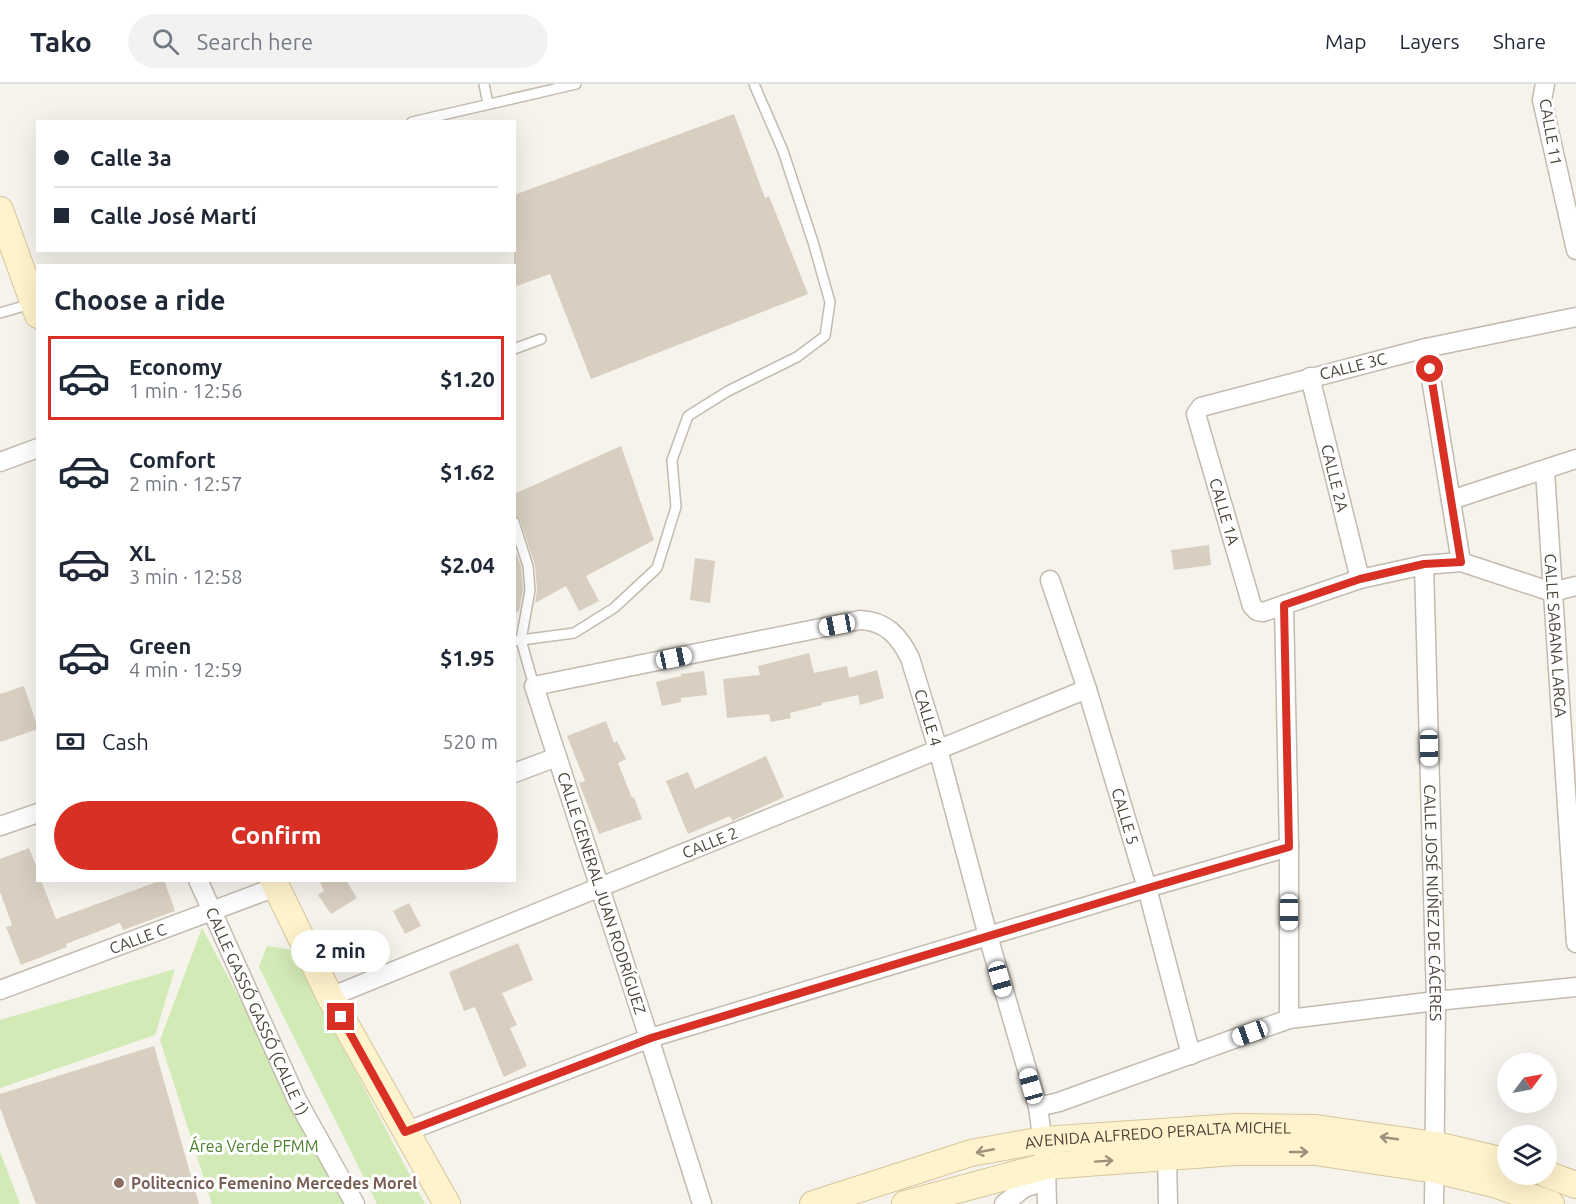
<!DOCTYPE html>
<meta charset="utf-8">
<style>
body{margin:0;font-family:Ubuntu,sans-serif;background:#f2f2f3;color:#1f2937;height:100vh;display:flex;flex-direction:column;font-size:22px;white-space:nowrap}
*{box-sizing:border-box;margin:0}
p{font-size:20px;color:#747a83}
.icon{flex:none;width:33px;height:33px;fill:none;stroke:currentColor;stroke-width:2;stroke-linecap:round;stroke-linejoin:round}
.map{position:relative;flex:1;overflow:hidden}
.drawer{position:absolute;left:36px;top:180px;width:480px;height:618px;display:flex;flex-direction:column;background:#fff;border-radius:0px;box-shadow:0 6px 24px #0002}
.drawer>*{flex:none}
.hud{position:absolute;left:36px;top:36px;width:480px;height:132px;border-radius:0px;box-shadow:0 6px 24px #0002;display:grid;align-content:center;height:132px;padding:0 18px;background:#fff}
.needle{width:39px;rotate:58deg}
.buttons{position:absolute;left:1497px;top:969px;display:grid;gap:12px}
.buttons a{display:grid;place-items:center;width:60px;height:60px;border-radius:50%;background:#fff;box-shadow:0 6px 24px #0002;font-size:30px}
.end{position:absolute;width:27px;height:27px;margin:-14px;border:8px solid #d93025;background:#fff;box-shadow:0 0 0 3px #fff}
.from{border-radius:50%}
.bubble{position:absolute;height:42px;border-radius:21px;background:#fff;box-shadow:0 6px 24px #0002;font-size:20px;font-weight:700;line-height:42px;text-align:center}
.car{position:absolute;width:18px;height:36px;margin:-18px -9px;border-radius:8px;box-shadow:0 0 4px 2px #0007;background:linear-gradient(#fff 24%,#345 0 40%,#fff 0 76%,#345 0 86%,#fff 0)}
.hud b{display:flex;align-items:center;gap:21px;height:57px;font-size:22px}
.hud b+b{border-top:2px solid #e0e1e3}
.hud i{width:15px;height:15px;background:#1f2937}
ul{padding:0;list-style:none}
li{display:flex;align-items:center;gap:18px;height:84px;margin:0 12px 9px;padding:0 6px;border:3px solid transparent;border-radius:0px}
li div{flex:1}
li b{display:block;font-size:22px}
li em{font-style:normal;font-weight:700}
li.current{border-color:#d93025}
li>.icon{width:54px;height:54px;stroke-width:1.5}
h2{padding:0 18px;font-size:27px;line-height:72px}
.pay{display:flex;align-items:center;gap:15px;height:66px;padding:0 18px;font-size:22px}
.pay p{margin-inline-start:auto}
.button{display:flex;gap:12px;margin-top:auto;padding:12px 18px}
.button a{flex:1;height:69px;border-radius:36px;background:#d93025;color:#fff;font-size:24px;font-weight:700;line-height:69px;text-align:center}
header{display:flex;align-items:center;gap:36px;box-sizing:border-box;height:84px;padding:0 30px;background:#fff;border-bottom:2px solid #e0e1e3}
header strong{font-size:28px}
nav{display:flex;gap:33px;margin-inline-start:auto;font-size:21px}
.search{width:420px;height:54px;background:#f2f2f3;display:flex;align-items:center;gap:15px;box-sizing:border-box;padding:0 21px;border-radius:33px;color:#747a83;font-size:22px}
.map>svg:first-child{display:block}
.green{fill:#d2eab5}
.building{fill:#d8cfc1}
.lines{fill:none;stroke-linecap:round;stroke-linejoin:round}
.lane-casing{stroke:#c2bbae;stroke-width:12}
.street-casing{stroke:#c2bbae;stroke-width:21}
.secondary-casing{stroke:#d6c79b;stroke-width:28}
.lane{stroke:#fff;stroke-width:9}
.street{stroke:#fff;stroke-width:18}
.secondary{stroke:#fff3cd;stroke-width:26}
.oneway{stroke:#9c937c}
.route{stroke:#d93025;stroke-width:8}
.education-dot{fill:#8d6e63;stroke:#fff;stroke-width:2}
.labels{text-anchor:middle;stroke-width:6;stroke-linejoin:round;paint-order:stroke}
.street-label{font-size:16px;fill:#4b4439;stroke:#fff}
.park-label{font-size:16px;fill:#4a7f2a;stroke:#fff}
.education-label{font-size:16px;font-weight:bold;fill:#785e54;stroke:#fff;text-anchor:start}
</style>
<header>
<strong>Tako</strong>
<div class="search"><svg class="icon" aria-label="search" viewBox="0 0 24 24"><circle cx="10" cy="10" r="6"/><path d="M15 15l6 6"/></svg>Search here</div>
<nav><a>Map</a><a>Layers</a><a>Share</a></nav>
</header>
<div class="map">
<svg width="1576" height="1120" viewBox="0 0 1576 1120">
<rect width="100%" height="100%" fill="#f6f3ec"/>
<g class="green">
<polygon points="202,844 349,1120 212,1120 160,956"/>
<polygon points="267,862 292,866 425,1120 377,1120 259,883"/>
<polygon points="175,885 155,951 0,1004 0,936"/>
<polygon points="0,1068 20,1120 0,1120"/>
</g>
<g class="building">
<polygon points="734,30 765,114 769,112 808,210 591,295 550,190 514,203 514,111"/>
<polygon points="621,362 654,456 586,492 599,517 579,527 566,502 535,519 537,506 535,481 520,436 514,431 514,410"/>
<polygon points="1209,461 1211,481 1174,486 1171,466"/>
<polygon points="514,462 521,483 523,506 519,527 514,529"/>
<polygon points="695,474 715,477 710,519 690,516"/>
<polygon points="809,569 814,589 847,582 849,594 877,586 884,614 860,621 858,611 822,619 822,621 790,629 791,634 771,638 769,630 727,634 723,595 760,591 758,582"/>
<polygon points="704,587 707,611 681,614 681,618 662,622 656,598 681,592 681,590"/>
<polygon points="24,602 38,645 0,658 0,610"/>
<polygon points="606,637 614,659 617,657 626,675 618,679 632,714 634,713 642,735 599,750 579,699 585,697 567,652"/>
<polygon points="766,672 784,713 732,737 730,732 688,750 666,697 688,688 695,705"/>
<polygon points="29,764 38,787 38,796 41,796 56,835 162,796 164,796 175,827 123,846 120,839 66,860 67,863 21,881 6,843 12,841 0,808 0,775"/>
<polygon points="319,796 346,796 357,814 331,830 318,811 324,807"/>
<polygon points="409,819 421,842 405,850 393,827"/>
<polygon points="358,848 369,869 346,882 334,862"/>
<polygon points="518,859 533,896 502,909 517,941 510,944 527,982 504,993 475,923 464,927 449,888"/>
<polygon points="154,962 199,1120 36,1120 0,1024 0,1010"/>
</g>
<g class="lines">
<defs>
<g id="lane">
<polyline points="484,0 488,20"/>
<polyline points="412,38 576,0"/>
<polyline points="0,229 31,220"/>
<polyline points="514,265 541,255"/>
<polyline points="514,438 528,482 530,506 521,556 534,602"/>
<polyline points="514,557 574,549 614,524 657,484 676,423 672,376 688,332 728,307 797,273 825,252 830,218 813,158 783,67 754,0"/>
</g>
<g id="street">
<polyline points="1545,0 1542,16 1576,166"/>
<path id="s1" d="M1576,233L1426,264L1201,323L1196,330L1252,522L1257,527L1263,528L1360,495L1424,481L1461,478L1552,508L1576,502"/>
<polyline points="1426,264 1461,478"/>
<path id="s2" d="M1310,293L1360,495"/>
<polyline points="0,378 38,364"/>
<path id="s3" d="M1545,387L1576,859"/>
<polyline points="1451,416 1576,375"/>
<path id="s4" d="M1424,481L1436,917L1434,1120"/>
<path id="s5" d="M1050,496L1087,605L1147,804L1191,971"/>
<polyline points="1284,521 1289,763 1289,935"/>
<polyline points="514,689 557,673"/>
<polyline points="0,742 38,729"/>
<path id="s6" d="M198,796L297,1016L355,1120"/>
<path id="s7" d="M0,906L276,803"/>
<path id="s8" d="M330,913L1087,605"/>
<polyline points="1038,1023 1059,1018 1289,935 1436,917 1576,903"/>
<polyline points="405,1048 650,954 1147,804 1289,763"/>
<polyline points="1167,1073 1168,1120"/>
<path id="s9" d="M702,1120C648,947 590,775 534,602L860,536C886,537 899,552 910,574L938,665L988,852L1038,1023L1046,1082L1047,1120"/>
<polyline points="1004,1120 1024,1104 1046,1097"/>
</g>
<g id="secondary">
<polyline points="0,126 38,231"/>
<polyline points="273,796 330,913 447,1120"/>
<polyline points="1546,1090 1576,1101"/>
<path id="s10" d="M813,1120L971,1069L1043,1056L1235,1043L1316,1044L1436,1061L1508,1078"/>
<polyline points="905,1120 1046,1082 1235,1068 1315,1068 1436,1086 1497,1101 1551,1120"/>
</g>
</defs>
<use href="#lane" class="lane-casing"/>
<use href="#street" class="street-casing"/>
<use href="#secondary" class="secondary-casing"/>
<use href="#lane" class="lane"/>
<use href="#street" class="street"/>
<use href="#secondary" class="secondary"/>
</g>
<defs><path id="oneway-shaft" d="M-6 0H5M1.5-3L5.5 0L1.5 3" fill="none" stroke-width="1.6" stroke-linecap="round" stroke-linejoin="round" transform="scale(1.5)"/></defs>
<g class="oneway">
<use href="#oneway-shaft" transform="translate(1389 1054) rotate(-172)"/>
<use href="#oneway-shaft" transform="translate(985 1067) rotate(169)"/>
<use href="#oneway-shaft" transform="translate(1299 1068)"/>
<use href="#oneway-shaft" transform="translate(1104 1077) rotate(-4)"/>
</g>
<g class="lines">
<polyline class="route" points="341,933 405,1048 651,954 1148,804 1289,763 1284,521 1360,495 1424,480 1461,478 1430,285"/>
</g>
<circle class="education-dot" cx="119" cy="1099" r="6"/>
<g class="labels">
<g class="street-label">
<text transform="translate(1551 48) rotate(80)" y="6">CALLE 11</text>
<text transform="translate(1353 282) rotate(-14)" y="6">CALLE 3C</text>
<text dy="6" stroke="none"><textPath href="#s2" startOffset="104">CALLE 2A</textPath></text>
<text dy="6" stroke="none"><textPath href="#s1" startOffset="496">CALLE 1A</textPath></text>
<text dy="6" stroke="none"><textPath href="#s3" startOffset="165">CALLE SABANA LARGA</textPath></text>
<text dy="6" stroke="none"><textPath href="#s9" startOffset="1006">CALLE 4</textPath></text>
<text dy="6" stroke="none"><textPath href="#s5" startOffset="248">CALLE 5</textPath></text>
<text dy="6" stroke="none"><textPath href="#s8" startOffset="410">CALLE 2</textPath></text>
<text transform="translate(602 809) rotate(72)" y="6">CALLE GENERAL JUAN RODRÍGUEZ</text>
<text dy="6" stroke="none"><textPath href="#s4" startOffset="338">CALLE JOSÉ NÚÑEZ DE CÁCERES</textPath></text>
<text dy="6" stroke="none"><textPath href="#s7" startOffset="147">CALLE C</textPath></text>
<text dy="6" stroke="none"><textPath href="#s6" startOffset="144">CALLE GASSÓ GASSÓ (CALLE 1)</textPath></text>
<text dy="6" stroke="none"><textPath href="#s10" startOffset="354">AVENIDA ALFREDO PERALTA MICHEL</textPath></text>
</g>
<g class="park-label">
<text x="254" y="1068">Área Verde PFMM</text>
</g>
<g class="education-label">
<text x="131" y="1105">Politecnico Femenino Mercedes Morel</text>
</g>
</g>
</svg>
<div class="buttons">
<a><svg class="needle" viewBox="-14 -14 28 28"><path d="M0-13l5 13h-10z" fill="#e53935"/><path d="M0 13l5-13h-10z" fill="#747a83"/></svg></a>
<a><svg class="icon" aria-label="layers" viewBox="0 0 24 24"><path d="M12 4l9 5-9 5-9-5zM3 14l9 5 9-5"/></svg></a>
</div>
<i class="end from" style="left:1430px;top:285px"></i>
<i class="end" style="left:341px;top:933px"></i>
<div class="bubble" style="left:291px;top:846px;width:99px">2 min</div>
<i class="car" style="left:837px;top:541px;rotate:259deg"></i>
<i class="car" style="left:674px;top:574px;rotate:78deg"></i>
<i class="car" style="left:1429px;top:664px;rotate:179deg"></i>
<i class="car" style="left:1289px;top:828px;rotate:180deg"></i>
<i class="car" style="left:1000px;top:895px;rotate:164deg"></i>
<i class="car" style="left:1250px;top:949px;rotate:250deg"></i>
<i class="car" style="left:1031px;top:1002px;rotate:344deg"></i>
<div class="hud">
<b><i class="from"></i>Calle 3a</b>
<b><i></i>Calle José Martí</b>
</div>
<section class="drawer">
<h2>Choose a ride</h2>
<ul>
<li class="current"><svg class="icon" aria-label="car" viewBox="0 0 24 24"><path d="M5 17H2v-5l4-1 3-4h7l3 4 3 1v5h-3M9 17h6M6 11h13"/><circle cx="7" cy="17" r="2"/><circle cx="17" cy="17" r="2"/></svg><div><b>Economy</b><p>1 min · 12:56</p></div><em>$1.20</em></li>
<li><svg class="icon" aria-label="car" viewBox="0 0 24 24"><path d="M5 17H2v-5l4-1 3-4h7l3 4 3 1v5h-3M9 17h6M6 11h13"/><circle cx="7" cy="17" r="2"/><circle cx="17" cy="17" r="2"/></svg><div><b>Comfort</b><p>2 min · 12:57</p></div><em>$1.62</em></li>
<li><svg class="icon" aria-label="car" viewBox="0 0 24 24"><path d="M5 17H2v-5l4-1 3-4h7l3 4 3 1v5h-3M9 17h6M6 11h13"/><circle cx="7" cy="17" r="2"/><circle cx="17" cy="17" r="2"/></svg><div><b>XL</b><p>3 min · 12:58</p></div><em>$2.04</em></li>
<li><svg class="icon" aria-label="car" viewBox="0 0 24 24"><path d="M5 17H2v-5l4-1 3-4h7l3 4 3 1v5h-3M9 17h6M6 11h13"/><circle cx="7" cy="17" r="2"/><circle cx="17" cy="17" r="2"/></svg><div><b>Green</b><p>4 min · 12:59</p></div><em>$1.95</em></li>
</ul>
<div class="pay"><svg class="icon" aria-label="cash" viewBox="0 0 24 24"><path d="M3 7h18v10H3z"/><circle cx="12" cy="12" r="2"/></svg>Cash<p>520 m</p></div>
<div class="button"><a>Confirm</a></div>
</section>
</div>
